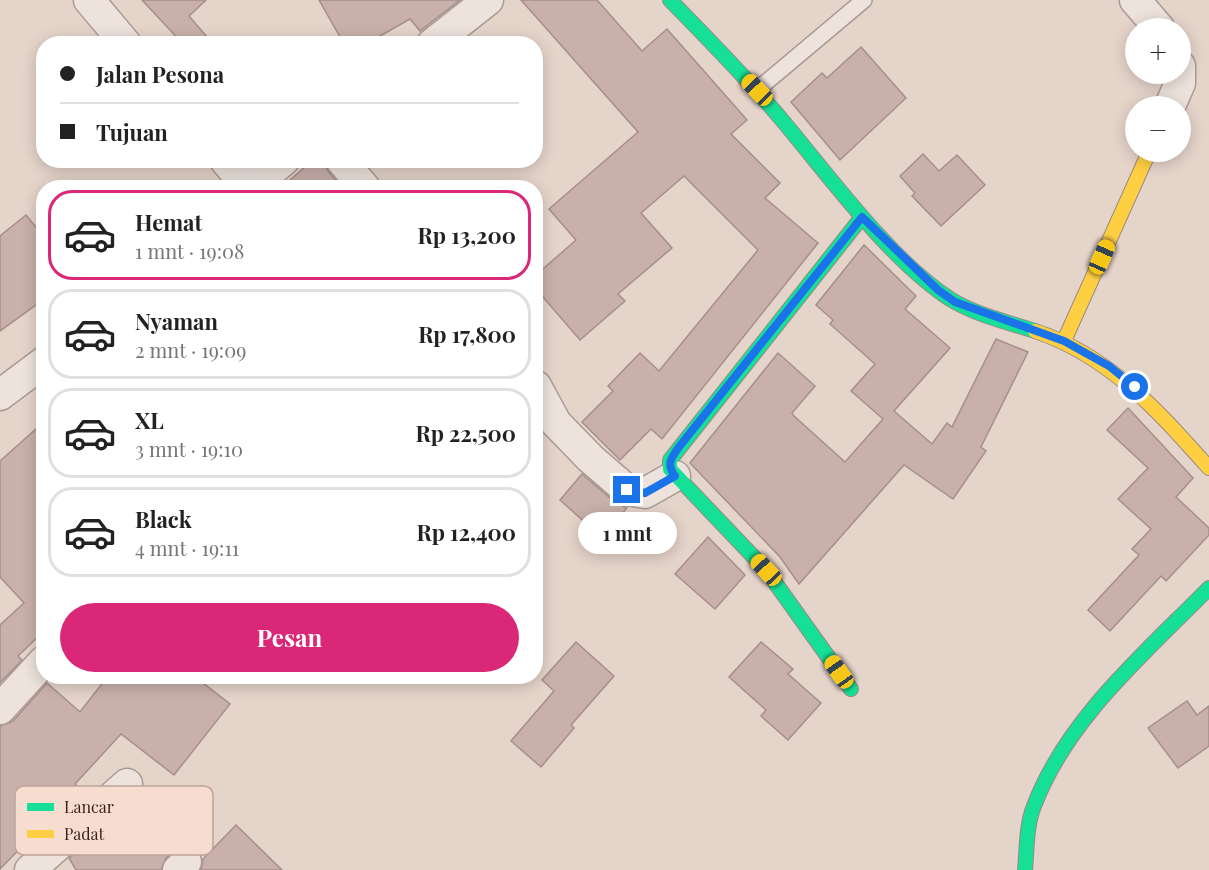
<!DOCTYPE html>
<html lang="id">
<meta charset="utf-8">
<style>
body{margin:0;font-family:"Playfair Display",serif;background:#f6f6f6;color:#222;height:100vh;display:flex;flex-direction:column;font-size:22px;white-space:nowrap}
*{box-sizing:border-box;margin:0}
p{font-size:20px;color:#767676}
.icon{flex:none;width:33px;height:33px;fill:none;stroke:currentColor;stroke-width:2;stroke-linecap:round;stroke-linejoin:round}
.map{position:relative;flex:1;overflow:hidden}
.side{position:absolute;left:36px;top:180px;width:507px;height:504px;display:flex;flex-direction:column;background:#fff;border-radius:24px;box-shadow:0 3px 15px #0003}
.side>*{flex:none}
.top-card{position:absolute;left:36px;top:36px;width:507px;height:132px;border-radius:24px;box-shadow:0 3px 15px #0003;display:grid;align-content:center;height:132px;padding:0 24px;background:#fff}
.buttons{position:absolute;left:1125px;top:18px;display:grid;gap:12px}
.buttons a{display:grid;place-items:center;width:66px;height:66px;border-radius:50%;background:#fff;box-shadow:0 3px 15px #0003;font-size:30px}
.end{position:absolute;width:27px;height:27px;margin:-14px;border:8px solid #1a73e8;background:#fff;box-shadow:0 0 0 3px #fff}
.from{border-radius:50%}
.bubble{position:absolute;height:42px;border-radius:21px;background:#fff;box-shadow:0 3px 15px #0003;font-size:20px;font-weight:700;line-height:42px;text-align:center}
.car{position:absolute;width:18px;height:36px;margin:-18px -9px;border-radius:8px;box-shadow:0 0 4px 2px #0007;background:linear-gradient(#f5c518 24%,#345 0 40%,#f5c518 0 76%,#345 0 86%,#f5c518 0)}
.top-card b{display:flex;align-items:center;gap:21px;height:57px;font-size:22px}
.top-card b+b{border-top:2px solid #e0e0e0}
.top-card i{width:15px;height:15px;background:#222}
ul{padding:10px 0 0;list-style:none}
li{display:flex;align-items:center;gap:18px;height:90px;margin:0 12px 9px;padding:0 12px;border:3px solid #e0e0e0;border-radius:24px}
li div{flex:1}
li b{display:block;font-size:22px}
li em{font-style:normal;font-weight:700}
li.on{border-color:#db2777}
li>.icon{width:54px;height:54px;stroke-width:1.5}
.action{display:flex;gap:12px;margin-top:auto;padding:12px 24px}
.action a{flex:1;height:69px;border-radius:36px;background:#db2777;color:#fff;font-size:24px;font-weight:700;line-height:69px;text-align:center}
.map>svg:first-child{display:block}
.building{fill:#c9b0ab;stroke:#a58f8a;stroke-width:1.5}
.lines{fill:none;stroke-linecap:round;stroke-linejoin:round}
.lane-casing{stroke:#aa9a94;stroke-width:18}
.street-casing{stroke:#aa9a94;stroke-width:33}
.fast-casing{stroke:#998984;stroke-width:16}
.slow-casing{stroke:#998984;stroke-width:16}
.lane{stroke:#ede2dc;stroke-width:15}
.street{stroke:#ede2dc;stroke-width:30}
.fast{stroke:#16e098;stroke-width:14}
.slow{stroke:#ffcf43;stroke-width:14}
.route{stroke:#1a73e8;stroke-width:8}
.key{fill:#f7ddcf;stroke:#bea499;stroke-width:1.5}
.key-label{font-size:16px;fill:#381f1c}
</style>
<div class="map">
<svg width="1209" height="870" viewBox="0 0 1209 870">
<rect width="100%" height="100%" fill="#e5d4ca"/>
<g class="building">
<polygon points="142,0 206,0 189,16 213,44 183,44"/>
<polygon points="319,0 460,0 420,31 410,19 366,44 344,44"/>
<polygon points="521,0 597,0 642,51 667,29 747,120 731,134 780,183 765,198 818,243 662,439 651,429 620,460 582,422 613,391 608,386 640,353 659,371 758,250 684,176 641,213 672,248 618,294 625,301 580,340 536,289 536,275 576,240 549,209 638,132"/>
<polygon points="861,47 906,98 840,160 791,102 822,73 827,78"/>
<polygon points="923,154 939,171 957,155 985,185 941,226 912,196 915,193 900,176"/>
<polygon points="313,160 323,160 328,171 342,188 281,188"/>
<polygon points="26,215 44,237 44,299 0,331 0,236"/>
<polygon points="864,245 916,296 905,309 950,348 894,411 932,444 947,423 952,427 996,339 1028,352 981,447 986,451 953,499 904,465 799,584 780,557 690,463 778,353 815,386 792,413 794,416 845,462 883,419 851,391 875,364 830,324 833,320 816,305"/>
<polygon points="1128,408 1193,478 1176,497 1209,528 1209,535 1166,581 1161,576 1110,631 1088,610 1139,555 1132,549 1151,529 1118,499 1148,468 1107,430"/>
<polygon points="44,422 44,631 18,656 22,660 0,683 0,625 24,603 0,577 0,461"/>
<polygon points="582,474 616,503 627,508 601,537 560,500"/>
<polygon points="708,537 745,575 715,609 675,574"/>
<polygon points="576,642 614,676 571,725 574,728 541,767 511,741 554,691 542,680"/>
<polygon points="761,642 793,669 788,674 821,703 788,740 761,716 766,710 729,677"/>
<polygon points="108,676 194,676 230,704 174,775 121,734 75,784 88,796 47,832 42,826 0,869 0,726 13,721 47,683 80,712"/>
<polygon points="1187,701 1197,715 1209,706 1209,746 1178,768 1148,728"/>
<polygon points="176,805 197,849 190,845 181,846 166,858 161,870 76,870 69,858 112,820 118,832"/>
<polygon points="236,825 282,870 201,870 203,859"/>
</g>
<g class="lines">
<defs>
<polyline id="lane" points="757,90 864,0"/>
<g id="street">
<polyline points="89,0 126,44"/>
<polyline points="1135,0 1159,28"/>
<polyline points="432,44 488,0"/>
<polyline points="1170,106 1180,83 1180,66"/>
<polyline points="225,160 248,188"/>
<polyline points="341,160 365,188"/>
<polyline points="251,188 284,160"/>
<polyline points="536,386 556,423 591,459 627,490 645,493 675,476"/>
<polyline points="0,395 44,362"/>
<polyline points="0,709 44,661"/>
<polyline points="30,870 127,784"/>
<polyline points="178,870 186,862"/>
</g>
<g id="fast">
<path d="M670,0C708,39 747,78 782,120C830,177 889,259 950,299C976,315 1007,322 1035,331"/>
<polyline points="851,689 766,570 670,469 670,460 862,217"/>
<path d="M1025,870C1027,849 1026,826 1034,806C1067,719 1145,653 1209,588"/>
</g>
<g id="slow">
<path d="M1035,331C1110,356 1158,411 1209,468"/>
<polyline points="1064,341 1149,152"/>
</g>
</defs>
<use href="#lane" class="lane-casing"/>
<use href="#street" class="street-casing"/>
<use href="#fast" class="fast-casing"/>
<use href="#slow" class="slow-casing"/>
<use href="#lane" class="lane"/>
<use href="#street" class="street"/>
<use href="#fast" class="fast"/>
<use href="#slow" class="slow"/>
</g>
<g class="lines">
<path class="route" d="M627,490L645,493L675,476C666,464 671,458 679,447L862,217L938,290L955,302L1064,341L1109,366L1135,387"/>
</g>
<rect x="15" y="786" width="198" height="69" rx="9" class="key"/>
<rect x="27" y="803" width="27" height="8" fill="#16e098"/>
<rect x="27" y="830" width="27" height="8" fill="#ffcf43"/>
<g class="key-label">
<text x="64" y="813">Lancar</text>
<text x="64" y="840">Padat</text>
</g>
</svg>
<div class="buttons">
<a>+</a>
<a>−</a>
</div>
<i class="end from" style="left:1135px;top:387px"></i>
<i class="end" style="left:627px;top:490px"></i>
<div class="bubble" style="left:578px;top:512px;width:99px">1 mnt</div>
<i class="car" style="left:757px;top:90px;rotate:316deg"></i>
<i class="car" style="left:1102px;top:257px;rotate:24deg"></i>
<i class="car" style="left:766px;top:570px;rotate:317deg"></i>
<i class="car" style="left:839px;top:672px;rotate:325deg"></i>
<div class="top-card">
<b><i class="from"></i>Jalan Pesona</b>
<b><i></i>Tujuan</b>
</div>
<section class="side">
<ul>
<li class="on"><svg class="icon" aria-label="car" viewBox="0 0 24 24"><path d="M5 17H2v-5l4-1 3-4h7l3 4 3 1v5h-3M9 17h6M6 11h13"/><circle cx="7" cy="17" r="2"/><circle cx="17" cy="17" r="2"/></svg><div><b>Hemat</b><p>1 mnt · 19:08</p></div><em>Rp 13,200</em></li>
<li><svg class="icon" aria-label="car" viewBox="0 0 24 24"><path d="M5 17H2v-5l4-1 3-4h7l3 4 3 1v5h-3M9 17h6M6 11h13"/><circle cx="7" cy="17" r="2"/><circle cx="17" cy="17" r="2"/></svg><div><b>Nyaman</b><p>2 mnt · 19:09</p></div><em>Rp 17,800</em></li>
<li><svg class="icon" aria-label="car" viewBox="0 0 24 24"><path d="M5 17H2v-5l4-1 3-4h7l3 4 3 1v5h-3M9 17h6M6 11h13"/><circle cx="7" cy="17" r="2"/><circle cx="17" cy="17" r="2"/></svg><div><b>XL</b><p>3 mnt · 19:10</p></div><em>Rp 22,500</em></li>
<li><svg class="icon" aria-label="car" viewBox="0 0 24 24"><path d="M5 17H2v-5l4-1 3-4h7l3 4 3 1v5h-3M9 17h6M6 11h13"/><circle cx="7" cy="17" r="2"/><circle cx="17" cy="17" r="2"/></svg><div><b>Black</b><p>4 mnt · 19:11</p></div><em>Rp 12,400</em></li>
</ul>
<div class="action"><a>Pesan</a></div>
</section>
</div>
